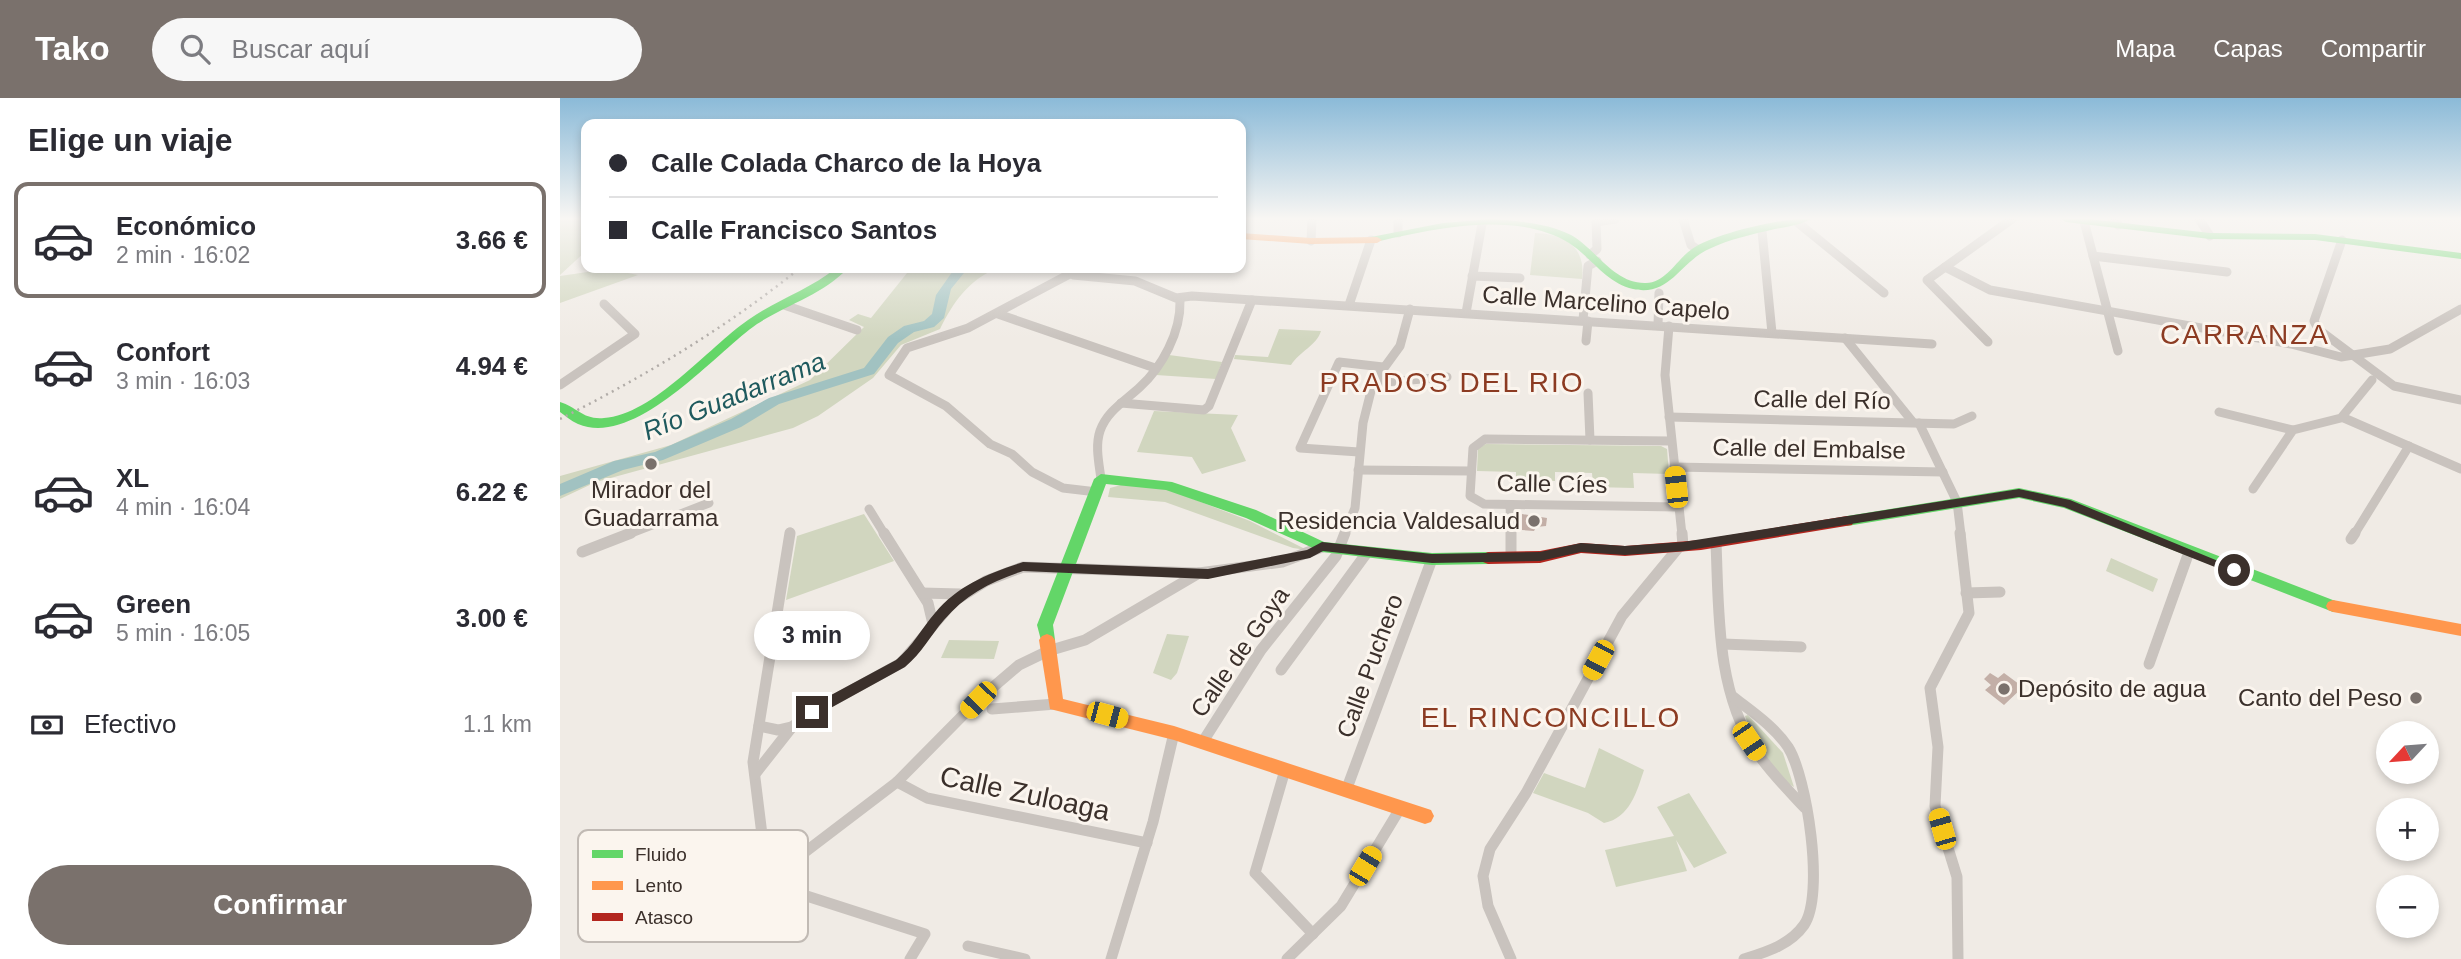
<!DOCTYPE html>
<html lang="es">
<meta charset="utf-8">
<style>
body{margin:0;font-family:Helvetica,sans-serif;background:#f7f7f7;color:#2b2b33;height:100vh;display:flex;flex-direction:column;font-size:26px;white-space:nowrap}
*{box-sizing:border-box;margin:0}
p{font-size:23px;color:#7c7c81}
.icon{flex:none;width:38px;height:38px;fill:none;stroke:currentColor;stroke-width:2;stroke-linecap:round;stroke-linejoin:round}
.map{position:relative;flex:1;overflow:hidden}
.drawer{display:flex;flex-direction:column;background:#fff;width:560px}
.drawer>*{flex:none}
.hud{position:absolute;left:21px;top:21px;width:665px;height:154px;border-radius:14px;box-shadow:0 4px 10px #0003;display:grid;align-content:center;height:154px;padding:0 28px;background:#fff}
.needle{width:46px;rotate:244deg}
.tools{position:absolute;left:1816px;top:623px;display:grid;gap:14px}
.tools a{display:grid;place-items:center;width:63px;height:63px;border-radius:50%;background:#fff;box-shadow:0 4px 10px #0003;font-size:35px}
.end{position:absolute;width:32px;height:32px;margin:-16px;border:9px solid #3b302b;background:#fff;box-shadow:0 0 0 4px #fff}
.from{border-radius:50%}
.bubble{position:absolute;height:49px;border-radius:24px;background:#fff;box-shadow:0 4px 10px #0003;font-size:23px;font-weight:700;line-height:49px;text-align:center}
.car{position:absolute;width:21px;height:42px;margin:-21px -10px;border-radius:9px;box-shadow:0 0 5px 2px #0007;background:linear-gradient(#f5c518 24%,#345 0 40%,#f5c518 0 76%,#345 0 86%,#f5c518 0)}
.hud b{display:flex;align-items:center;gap:24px;height:66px;font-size:26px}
.hud b+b{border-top:2px solid #e1e1e2}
.hud i{width:18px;height:18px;background:#2b2b33}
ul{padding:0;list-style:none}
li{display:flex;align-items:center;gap:21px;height:116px;margin:0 14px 10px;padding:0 14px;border:4px solid transparent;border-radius:14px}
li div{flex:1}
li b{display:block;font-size:26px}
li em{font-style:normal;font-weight:700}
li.selected{border-color:#7a716c}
li>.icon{width:63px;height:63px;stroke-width:1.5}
h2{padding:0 28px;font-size:32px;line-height:84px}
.pay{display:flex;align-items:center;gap:18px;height:77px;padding:0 28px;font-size:26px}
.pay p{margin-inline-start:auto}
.button{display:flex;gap:14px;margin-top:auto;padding:14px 28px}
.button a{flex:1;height:80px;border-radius:42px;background:#7a716c;color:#fff;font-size:28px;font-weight:700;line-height:80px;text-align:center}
header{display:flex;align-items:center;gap:42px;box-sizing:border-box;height:98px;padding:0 35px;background:#7a716c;color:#fff}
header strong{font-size:33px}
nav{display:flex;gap:38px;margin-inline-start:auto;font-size:24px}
.search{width:490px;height:63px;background:#f7f7f7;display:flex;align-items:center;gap:18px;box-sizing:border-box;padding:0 24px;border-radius:38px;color:#7c7c81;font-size:26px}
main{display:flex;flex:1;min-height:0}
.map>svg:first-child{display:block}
.green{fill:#d1d6bf}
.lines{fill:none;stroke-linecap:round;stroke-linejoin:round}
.river{fill:#a1c2c1;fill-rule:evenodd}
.building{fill:#c3afa7}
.street-far1{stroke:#c9c3be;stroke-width:9}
.street{stroke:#c9c3be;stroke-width:11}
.fast{fill:#63d668;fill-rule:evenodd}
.slow{fill:#ff974d;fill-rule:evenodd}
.jam{fill:#b3261e;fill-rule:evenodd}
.rail{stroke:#b1aca8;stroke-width:2.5;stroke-dasharray:2 4.5;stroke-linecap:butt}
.route{fill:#3b302b}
.poi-dot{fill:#7a716c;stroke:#fbf5ee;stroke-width:2.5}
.labels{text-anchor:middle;stroke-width:6;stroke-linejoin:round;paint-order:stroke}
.street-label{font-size:24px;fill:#3b302b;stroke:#fbf5ee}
.poi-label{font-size:24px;fill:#3b302b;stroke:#fbf5ee;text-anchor:end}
.water-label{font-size:26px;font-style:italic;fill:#1f5a5e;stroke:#fbf5ee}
.quarter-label{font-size:28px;letter-spacing:2px;fill:#8c3b22;stroke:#fbf5ee}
.near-street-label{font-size:28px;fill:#3b302b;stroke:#fbf5ee}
.key{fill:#fbf5ee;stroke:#c1bab4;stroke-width:2}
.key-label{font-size:19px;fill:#3b302b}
</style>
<header>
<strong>Tako</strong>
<div class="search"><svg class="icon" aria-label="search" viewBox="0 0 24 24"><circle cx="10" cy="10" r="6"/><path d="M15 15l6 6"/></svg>Buscar aquí</div>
<nav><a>Mapa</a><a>Capas</a><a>Compartir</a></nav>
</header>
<main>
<section class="drawer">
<h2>Elige un viaje</h2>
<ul>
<li class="selected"><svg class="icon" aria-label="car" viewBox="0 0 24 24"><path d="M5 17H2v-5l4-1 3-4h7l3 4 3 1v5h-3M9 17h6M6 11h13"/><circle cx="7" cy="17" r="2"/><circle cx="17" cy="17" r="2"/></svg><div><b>Económico</b><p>2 min · 16:02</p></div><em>3.66 €</em></li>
<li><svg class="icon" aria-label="car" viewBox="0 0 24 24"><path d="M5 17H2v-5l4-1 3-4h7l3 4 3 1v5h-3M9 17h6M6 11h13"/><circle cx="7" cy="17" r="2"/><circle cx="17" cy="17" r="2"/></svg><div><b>Confort</b><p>3 min · 16:03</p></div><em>4.94 €</em></li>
<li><svg class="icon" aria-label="car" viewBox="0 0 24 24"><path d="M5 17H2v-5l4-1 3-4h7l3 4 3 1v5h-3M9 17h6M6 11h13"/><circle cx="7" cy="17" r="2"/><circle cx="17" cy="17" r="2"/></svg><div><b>XL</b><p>4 min · 16:04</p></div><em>6.22 €</em></li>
<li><svg class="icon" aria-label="car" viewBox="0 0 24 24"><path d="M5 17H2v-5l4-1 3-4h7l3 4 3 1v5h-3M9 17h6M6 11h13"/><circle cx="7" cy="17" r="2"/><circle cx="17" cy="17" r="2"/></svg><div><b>Green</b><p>5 min · 16:05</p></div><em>3.00 €</em></li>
</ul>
<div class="pay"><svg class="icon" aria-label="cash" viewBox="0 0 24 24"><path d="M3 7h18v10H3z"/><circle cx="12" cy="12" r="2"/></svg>Efectivo<p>1.1 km</p></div>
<div class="button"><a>Confirmar</a></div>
</section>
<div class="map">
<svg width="1901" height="861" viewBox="0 0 1901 861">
<rect width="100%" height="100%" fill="#f0ebe5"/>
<g class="green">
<polygon points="0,121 26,121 26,153 0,177"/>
<path d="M975,135C1005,136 1026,149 1022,181L970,177Z"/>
<path d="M351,170H437C408,183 394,203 380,231L341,247L313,280L258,318L233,330L36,384L0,401V378L111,347L250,282L304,229L289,222L298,216L311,220Z"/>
<polygon points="48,171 78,177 0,205 0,178"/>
<path d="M719,231L761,233C757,247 739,254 731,267L674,261L675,257L708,259Z"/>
<polygon points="609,257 662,264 656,281 596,277"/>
<polygon points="594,313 678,317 671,330 686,363 642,376 632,359 577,354"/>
<polygon points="926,346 1101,348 1107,351 1109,376 1073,375 1074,390 1033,389 1032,375 995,374 995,383 956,382 956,374 917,373 918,350"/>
<polygon points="561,387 602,389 690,423 747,452 733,450 605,404 548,399 550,390"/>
<polygon points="304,416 334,463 226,502 237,438"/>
<polygon points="1551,460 1598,481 1593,494 1546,473"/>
<polygon points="607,536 629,538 617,575 611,582 593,575"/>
<polygon points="389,542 439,543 434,561 381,560"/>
<path d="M1188,617L1223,655L1234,689C1211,676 1193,643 1185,618Z"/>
<path d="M1039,650L1084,672C1077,693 1070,720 1044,725L1028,715L973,695L984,675L1025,690Z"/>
<polygon points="1129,695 1167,755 1134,770 1116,742 1127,773 1056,789 1045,752 1114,738 1097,709"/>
</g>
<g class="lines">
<polygon class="river" points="395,170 408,170 391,191 384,220 374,229 354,234 338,245 314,276 219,306 181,329 103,362 63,372 0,398 0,386 54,363 95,354 171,321 209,300 304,270 328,239 344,228 364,223 372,216 376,197"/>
</g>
<g class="building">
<polygon points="962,416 987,420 986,428 976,429 974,433 962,432"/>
<polygon points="1430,575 1438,580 1444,575 1463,589 1444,607 1425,592 1431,587 1424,581"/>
</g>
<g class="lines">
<g class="street-far1">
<polyline points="838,121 838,135"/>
<polyline points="1123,121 1131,147 1137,151"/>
<polyline points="1554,121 1558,127"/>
<polyline points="1639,121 1650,138"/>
<polyline points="1524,123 1558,253"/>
<polyline points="1036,124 1055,121"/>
<polyline points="1237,124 1324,195"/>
<polyline points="1202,133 1212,235"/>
<polyline points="682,138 683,121"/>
<polyline points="1782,142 1754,223 1758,231 1834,288 1901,302"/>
<polyline points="751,143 752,121"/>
<polyline points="1030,157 1037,151 1036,121"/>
<polyline points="1533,158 1667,174"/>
<polyline points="1385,169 1430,192 1731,246 1781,259 1830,251 1901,211"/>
<polyline points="521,170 408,230 347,250 329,277 386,308 430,346 452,356 472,374 503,390 537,394"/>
<polyline points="513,177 575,183 616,200 632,198 1372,246"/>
<polyline points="912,178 960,180"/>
<polyline points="224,207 297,232"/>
<polyline points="789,207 811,142"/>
<polyline points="906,215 922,126"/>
<polyline points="438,216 595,270"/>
<polyline points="1023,222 1028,168 1037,163"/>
<polyline points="1098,227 1099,195"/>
<polyline points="1109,228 1105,277 1122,437"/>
<polyline points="1285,240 1352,323"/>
<polyline points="1026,243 1028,223"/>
<polyline points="1428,244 1367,182 1452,121"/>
<polyline points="813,285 887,279"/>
<polyline points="0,287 75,236 44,206"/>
<polyline points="1028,295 1030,342"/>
<polyline points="561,305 644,312 649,308 692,202"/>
<polyline points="1659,314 1733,332"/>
<polyline points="1109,319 1394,326 1412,318"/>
<polyline points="1784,320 1901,371"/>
<polyline points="1359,325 1397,404 1401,437"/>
<polyline points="1111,343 925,341 913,350 910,398 924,406 1117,409"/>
<polyline points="799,354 740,350 779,264 823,269"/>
<polyline points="1114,369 1383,374"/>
<polyline points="798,372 910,373"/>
<path d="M541,381C539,365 535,348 540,333C547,313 565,303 580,289C602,269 621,234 620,203"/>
<polyline points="1693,391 1733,332 1781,320 1812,282"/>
<polyline points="950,407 951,437"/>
<polyline points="309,411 325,437"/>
<polyline points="66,437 149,405"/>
<polyline points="230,437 230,434"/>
<polyline points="784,437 795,410 803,325 813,285 840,248 850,211"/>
<polyline points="1794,437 1849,348"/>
</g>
<g class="street">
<polyline points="230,435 193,664 205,761 211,780 228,792 365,836 350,861"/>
<polyline points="324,435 368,505 373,526"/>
<polyline points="951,435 951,459"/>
<polyline points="1122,435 1123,448"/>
<polyline points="1791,441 1795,435"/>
<path d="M1156,445C1159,514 1156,593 1196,653C1210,674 1228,692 1245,710"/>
<polyline points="22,454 71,435"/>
<polyline points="362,495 400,496"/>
<polyline points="1406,495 1440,494"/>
<polyline points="1163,546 1241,549"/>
<polyline points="1589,566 1629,454"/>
<polyline points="721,572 806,456"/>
<path d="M1172,598C1191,613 1214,628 1228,649C1247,679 1265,797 1244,827C1230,847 1206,854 1184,861"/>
<polyline points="432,611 496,606"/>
<polyline points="199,628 218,632 231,629"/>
<polyline points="642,645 701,552 776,458 785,435"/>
<polyline points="725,672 695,775 753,836"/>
<polyline points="195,676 232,629 252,614 341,565 394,503 426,483 463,469 639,475"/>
<polyline points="337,684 367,700 587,745"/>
<polyline points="787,690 872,461"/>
<polyline points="211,780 337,684 418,602 459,567 488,553 525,542 639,475 722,464 762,449"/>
<polyline points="408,848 465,861"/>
<polyline points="551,861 593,724 614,635"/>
<polyline points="727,861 781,808 841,709"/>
<polyline points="951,861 928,808 923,778 930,751 966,695 1062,518 1119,449"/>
<polyline points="1398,861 1397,779 1375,708 1378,649 1370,590 1409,515 1400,435"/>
</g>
<g class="fast">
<path d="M932,121C959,123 987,125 1011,137C1036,151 1054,186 1086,185C1106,185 1117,161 1132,151C1153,136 1225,119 1250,121C1241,127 1226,129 1215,131C1193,136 1170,141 1149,151C1120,164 1110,199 1073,191C1046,185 1031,159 1009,145C954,111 869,132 811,145L806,142L811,139L883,125Z"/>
<polygon points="1501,121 1529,121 1650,135 1755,136 1901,155 1901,161 1755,142 1650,141 1506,124"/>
<path d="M276,170H288C264,196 226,207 197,226C154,256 76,350 18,326C11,323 6,318 0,314V304C17,309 23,322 44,320C93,317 149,249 188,222C216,202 249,192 276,170Z"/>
<polygon points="541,376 612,384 696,412 764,444 872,455 928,454 933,456 935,460 933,464 928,466 872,467 762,454 686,420 606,392 546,386 493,527 495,542 492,546 487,548 482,546 477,527 534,381"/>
<polygon points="1459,390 1511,401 1778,504 1780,508 1778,512 1773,514 1768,512 1504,410 1459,400 1287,428 1280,423 1287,418"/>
</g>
<g class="slow">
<polygon points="681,135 751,140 817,139 822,142 817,145 751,146 681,141"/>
<polygon points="1773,502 1901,526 1901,538 1773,514 1768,512 1766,508 1768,504"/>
<polygon points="487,536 492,538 495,542 503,601 614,628 865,710 871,712 874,718 871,724 865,726 614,642 490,611 479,542 482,538"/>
</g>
<polygon class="jam" points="1287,418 1292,419 1294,423 1292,427 1141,452 1065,458 1021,455 980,465 928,466 923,464 921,460 923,456 928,454 980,453 1021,445 1065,448 1141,442"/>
<path class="rail" d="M0,321C85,278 166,230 240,170"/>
</g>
<linearGradient id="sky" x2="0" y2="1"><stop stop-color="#8bbad8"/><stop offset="0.5" stop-color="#f8f6f3"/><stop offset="1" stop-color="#f8f6f3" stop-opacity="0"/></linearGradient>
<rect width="1901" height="241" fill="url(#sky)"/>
<path class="route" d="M1459,391L1510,402L1680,472L1679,475H1670L1504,409L1459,399L1123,453L1065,457L1021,454L980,463L872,465L763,453L750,460L648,481L463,473C432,483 405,497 384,522C370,538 362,555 345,569L256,618L252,620L245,614L247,610L336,562C353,548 361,531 375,515C398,487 429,475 463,464L648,471L747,452L762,444L872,456L980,454L1021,445L1065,448L1123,444Z"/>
<g class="poi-dot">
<circle cx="91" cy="366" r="7"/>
<circle cx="974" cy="423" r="7"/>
<circle cx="1444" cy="591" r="7"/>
<circle cx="1856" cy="600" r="7"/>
</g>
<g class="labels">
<g class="street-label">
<text transform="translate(1046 205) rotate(4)" y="8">Calle Marcelino Capelo</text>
<text transform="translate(1262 302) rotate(1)" y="8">Calle del Río</text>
<text transform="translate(1249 351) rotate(1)" y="8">Calle del Embalse</text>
<text transform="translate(992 386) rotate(1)" y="8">Calle Cíes</text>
<text transform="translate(680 554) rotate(-55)" y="8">Calle de Goya</text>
<text transform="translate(810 568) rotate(-70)" y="8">Calle Puchero</text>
</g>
<g class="poi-label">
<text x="91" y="400" text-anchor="middle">Mirador del<tspan x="91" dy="28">Guadarrama</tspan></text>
<text x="960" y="431">Residencia Valdesalud</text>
<text x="1458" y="599" text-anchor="start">Depósito de agua</text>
<text x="1842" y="608">Canto del Peso</text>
</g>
<g class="water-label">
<text transform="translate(174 298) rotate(-22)" y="9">Río Guadarrama</text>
</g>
<g class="quarter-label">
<text x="1685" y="246">CARRANZA</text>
<text x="892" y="294">PRADOS DEL RIO</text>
<text x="991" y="629">EL RINCONCILLO</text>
</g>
<g class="near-street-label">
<text transform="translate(465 695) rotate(12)" y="10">Calle Zuloaga</text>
</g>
</g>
<rect x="18" y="732" width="230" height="112" rx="10" class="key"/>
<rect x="32" y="752" width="31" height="8" fill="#63d668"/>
<rect x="32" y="783" width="31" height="9" fill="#ff974d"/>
<rect x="32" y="815" width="31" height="8" fill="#b3261e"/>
<g class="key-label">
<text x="75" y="763">Fluido</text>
<text x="75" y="794">Lento</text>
<text x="75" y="826">Atasco</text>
</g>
</svg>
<div class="tools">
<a><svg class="needle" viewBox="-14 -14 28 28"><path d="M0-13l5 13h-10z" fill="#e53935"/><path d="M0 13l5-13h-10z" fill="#7c7c81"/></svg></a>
<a>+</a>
<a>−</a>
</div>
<i class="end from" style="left:1674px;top:472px"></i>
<i class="end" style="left:252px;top:614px"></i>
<div class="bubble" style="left:194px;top:513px;width:116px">3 min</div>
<i class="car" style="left:1116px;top:389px;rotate:354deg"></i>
<i class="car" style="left:1038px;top:562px;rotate:208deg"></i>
<i class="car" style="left:418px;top:602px;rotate:224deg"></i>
<i class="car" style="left:547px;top:617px;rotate:105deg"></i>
<i class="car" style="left:1189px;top:643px;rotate:146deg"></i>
<i class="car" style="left:1382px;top:731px;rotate:344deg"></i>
<i class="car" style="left:805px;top:768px;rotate:31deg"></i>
<div class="hud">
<b><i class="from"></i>Calle Colada Charco de la Hoya</b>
<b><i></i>Calle Francisco Santos</b>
</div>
</div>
</main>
